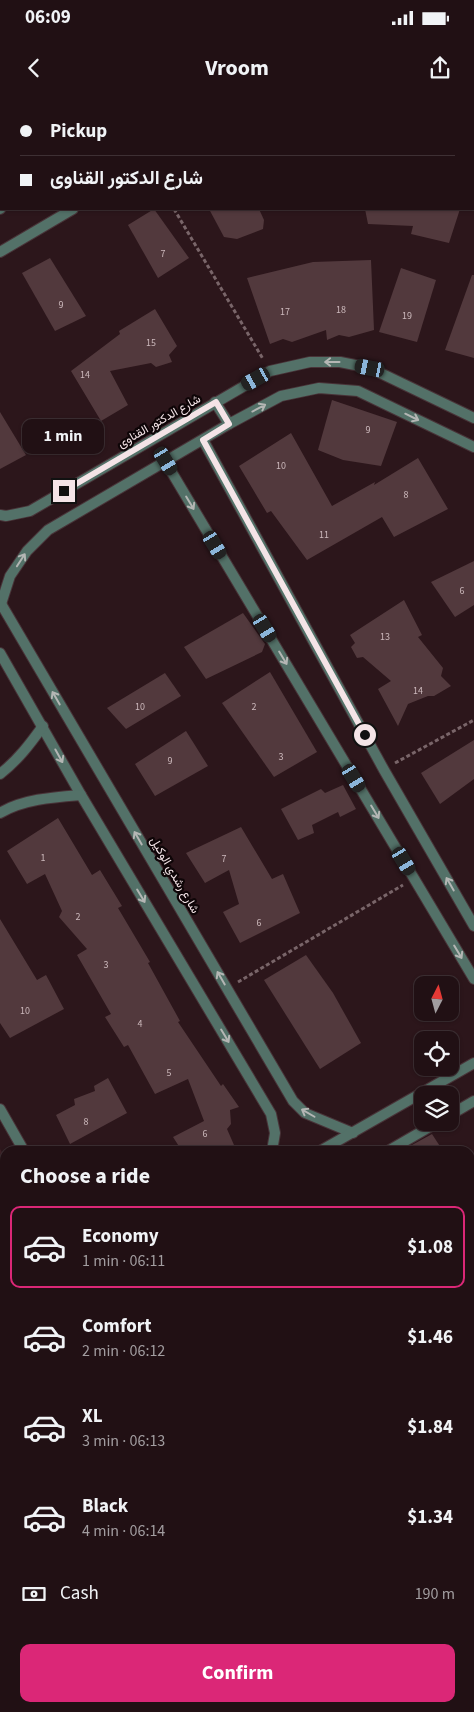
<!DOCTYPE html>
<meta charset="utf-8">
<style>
body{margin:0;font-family:"Source Sans 3",Vazirmatn,sans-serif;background:#29191d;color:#f1f3f6;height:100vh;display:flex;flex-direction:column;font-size:19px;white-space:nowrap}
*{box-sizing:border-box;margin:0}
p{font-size:16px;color:#a29da0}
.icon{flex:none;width:28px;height:28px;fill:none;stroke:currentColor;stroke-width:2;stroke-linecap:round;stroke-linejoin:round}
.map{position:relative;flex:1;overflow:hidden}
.side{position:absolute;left:0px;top:1046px;width:475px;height:566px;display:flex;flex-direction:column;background:#211014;border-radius:15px 15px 0 0;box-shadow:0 1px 4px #0004,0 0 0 1px #3e3034}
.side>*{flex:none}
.guide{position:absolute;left:0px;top:0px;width:475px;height:110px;box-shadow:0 1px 4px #0004,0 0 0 1px #3e3034;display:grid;align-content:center;height:110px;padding:0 20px;background:#211014}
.needle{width:32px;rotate:6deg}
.fabs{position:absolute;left:414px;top:876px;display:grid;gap:10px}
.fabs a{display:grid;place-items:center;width:45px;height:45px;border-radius:10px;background:#211014;box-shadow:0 1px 4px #0004,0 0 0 1px #3e3034;font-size:25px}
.end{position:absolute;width:22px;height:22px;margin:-11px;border:6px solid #f4e4e7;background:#111;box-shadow:0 0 0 2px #111}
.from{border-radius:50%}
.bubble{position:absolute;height:35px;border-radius:10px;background:#211014;box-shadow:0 1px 4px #0004,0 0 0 1px #3e3034;font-size:16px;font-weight:700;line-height:35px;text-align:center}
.car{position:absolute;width:15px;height:30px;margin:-15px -8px;border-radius:6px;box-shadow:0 0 4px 1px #0007;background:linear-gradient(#222 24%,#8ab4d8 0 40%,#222 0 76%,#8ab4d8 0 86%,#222 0)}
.guide b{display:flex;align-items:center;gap:18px;height:48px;font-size:19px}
.guide b+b{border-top:1px solid #3e3034}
.guide i{width:12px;height:12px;background:#f1f3f6}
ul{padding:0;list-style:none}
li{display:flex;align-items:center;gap:15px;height:82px;margin:0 10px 8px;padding:0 10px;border:2px solid transparent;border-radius:10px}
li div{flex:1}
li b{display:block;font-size:19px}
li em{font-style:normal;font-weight:700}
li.selected{border-color:#db2777}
li>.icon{width:45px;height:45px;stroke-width:1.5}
h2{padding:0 20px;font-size:22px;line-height:60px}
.pay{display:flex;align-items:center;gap:12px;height:55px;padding:0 20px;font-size:19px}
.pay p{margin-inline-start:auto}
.action{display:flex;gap:10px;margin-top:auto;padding:10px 20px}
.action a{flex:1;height:58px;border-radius:10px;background:#db2777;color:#fff;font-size:20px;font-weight:700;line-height:58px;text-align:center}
.status{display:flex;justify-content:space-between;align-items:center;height:35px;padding:0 25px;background:#211014;direction:ltr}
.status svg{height:14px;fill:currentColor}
header{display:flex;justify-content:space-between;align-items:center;height:65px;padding:0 20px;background:#211014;font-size:22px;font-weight:700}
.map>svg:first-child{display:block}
.built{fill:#3c2026}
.building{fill:#52393d}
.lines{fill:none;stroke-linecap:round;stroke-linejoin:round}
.minor-casing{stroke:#483338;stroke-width:12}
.path{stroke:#796569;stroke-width:3;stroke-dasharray:4 2.5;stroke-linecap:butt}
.minor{stroke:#537168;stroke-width:10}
.oneway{stroke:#b4b6b4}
.route{stroke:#f4e4e7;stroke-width:6}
.labels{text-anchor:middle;stroke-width:4.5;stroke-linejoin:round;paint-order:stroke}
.number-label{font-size:10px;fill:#ccb9bc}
.street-label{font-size:12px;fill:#f4e4e7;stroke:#0e0507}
</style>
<div class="status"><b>06:09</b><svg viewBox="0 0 49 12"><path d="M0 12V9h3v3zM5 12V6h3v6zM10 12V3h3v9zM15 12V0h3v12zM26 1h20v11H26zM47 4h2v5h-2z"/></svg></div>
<header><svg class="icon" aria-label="back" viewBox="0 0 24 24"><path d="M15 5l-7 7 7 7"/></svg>Vroom<svg class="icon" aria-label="share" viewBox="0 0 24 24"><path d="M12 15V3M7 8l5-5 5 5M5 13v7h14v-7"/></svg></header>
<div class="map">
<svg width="474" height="1612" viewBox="0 0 474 1612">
<rect width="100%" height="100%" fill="#2c161b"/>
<polygon class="built" points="0,1049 5,1057 5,1559 0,1562"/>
<g class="building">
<polygon points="154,109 189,158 158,178 128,125"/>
<polygon points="209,109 259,109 264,120 263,129 237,139 224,137"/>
<polygon points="365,109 460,109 449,143 411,134 413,126 368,124"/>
<polygon points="50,158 86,216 55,231 22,173"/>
<polygon points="371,160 374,230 349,237 339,235 327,240 326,230 292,242 283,239 270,244 247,178 313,162"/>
<polygon points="401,168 436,180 417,242 379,232"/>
<polygon points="472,175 474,175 474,258 445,250"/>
<polygon points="155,209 177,246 169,255 172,262 156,267 151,263 110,271 128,305 101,321 71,271 120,234 119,231"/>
<polygon points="332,300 397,322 381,366 343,360 318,350"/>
<polygon points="0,312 26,355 0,369"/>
<polygon points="291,333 332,406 375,382 374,385 418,358 448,409 394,437 382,417 307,460 271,411 267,413 239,366"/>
<polygon points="474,461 474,505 455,517 431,482"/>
<polygon points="404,500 422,535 418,537 443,568 441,576 451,586 434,596 428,596 408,604 398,626 378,589 391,581 363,557 357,558 351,547 355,543 350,535"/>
<polygon points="243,513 265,544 262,552 206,579 184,547"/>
<polygon points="270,572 317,652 274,677 222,603"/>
<polygon points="165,573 181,596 126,629 107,608"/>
<polygon points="186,631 208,666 155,696 135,664"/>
<polygon points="474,640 474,679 440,704 421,673"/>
<polygon points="343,685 356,709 340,717 338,712 312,725 314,733 298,740 281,709 321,689 325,693"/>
<polygon points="58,718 92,775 100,770 122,806 118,808 150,862 148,863 180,921 178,922 221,986 223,984 239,1007 230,1010 231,1024 227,1029 234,1045 222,1051 182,1051 173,1037 204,1021 188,979 155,994 128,945 124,947 105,917 111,914 77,855 87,849 59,817 62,811 45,774 27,784 7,751"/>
<polygon points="241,727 272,779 283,774 300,813 240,843 223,812 239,804 229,770 205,783 186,753"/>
<polygon points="0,819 37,880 46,875 64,909 10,938 0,923"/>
<polygon points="306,855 333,893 361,943 320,969 264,880"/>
<polygon points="108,978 127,1013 70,1044 56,1015 75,1005 74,999 95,991 94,986"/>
<polygon points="432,1034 443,1051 401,1051"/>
</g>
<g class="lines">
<defs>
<g id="minor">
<polyline points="271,0 276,1"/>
<polyline points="354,0 359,1"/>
<polyline points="466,0 469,1"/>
<polyline points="182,1 184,0"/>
<polyline points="299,1 304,0"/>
<polyline points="474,51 474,52"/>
<polyline points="0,109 1,108"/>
<polyline points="0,152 73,109"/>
<polyline points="215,302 229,324"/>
<polyline points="203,340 384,670 474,826"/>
<polyline points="165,361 474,879"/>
<polyline points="0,415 6,416 30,411 270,271 310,262 340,262 370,268 474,318"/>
<polyline points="0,502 293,1001 305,1013 353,1033"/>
<polyline points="1,504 10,476 27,451 48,430 229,324 281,296 319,288 358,291 474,347"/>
<polyline points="0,553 81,695 271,1014 275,1033 272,1051"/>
<path d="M0,674C18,660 30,644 43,626"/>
<path d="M0,713C23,699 55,697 81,695"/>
<polyline points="0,1009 24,1051"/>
<polyline points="450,1015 474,1001"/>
<polyline points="320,1051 474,963"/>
<polyline points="388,1051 438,1022"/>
<polyline points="0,1088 5,1097"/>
<polyline points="470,1252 474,1250"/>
<polyline points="470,1306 474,1304"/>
<polyline points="470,1347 474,1345"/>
<polyline points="0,1521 5,1518"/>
<polyline points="0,1577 5,1574"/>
<polyline points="15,1612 23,1608"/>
</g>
</defs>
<use href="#minor" class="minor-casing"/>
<g class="path">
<polyline points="174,109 263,259"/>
<polyline points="395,663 474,620"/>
<polyline points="238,882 403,785"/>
<polyline points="470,1476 474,1475"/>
<polyline points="470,1536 474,1539"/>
<polyline points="470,1581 474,1576"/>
<polyline points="43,1608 46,1612"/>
<polyline points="386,1608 390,1612"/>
<polyline points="236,1612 238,1612"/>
<polyline points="262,1612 265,1608"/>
<polyline points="435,1612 440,1608"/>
</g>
<use href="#minor" class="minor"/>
</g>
<defs><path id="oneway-shaft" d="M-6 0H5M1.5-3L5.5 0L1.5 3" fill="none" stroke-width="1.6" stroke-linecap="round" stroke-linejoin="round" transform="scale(1.25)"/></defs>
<g class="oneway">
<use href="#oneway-shaft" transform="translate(332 262) rotate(-180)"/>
<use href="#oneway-shaft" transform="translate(259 308) rotate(-28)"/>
<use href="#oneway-shaft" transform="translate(412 317) rotate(26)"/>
<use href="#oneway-shaft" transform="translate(190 403) rotate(59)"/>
<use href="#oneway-shaft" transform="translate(21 460) rotate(-57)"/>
<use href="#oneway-shaft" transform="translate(283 558) rotate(59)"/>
<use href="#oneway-shaft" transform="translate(56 598) rotate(-120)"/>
<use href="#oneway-shaft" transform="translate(59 656) rotate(61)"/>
<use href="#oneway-shaft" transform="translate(375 712) rotate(59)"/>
<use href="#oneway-shaft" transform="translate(138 738) rotate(-120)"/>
<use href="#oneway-shaft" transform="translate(450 784) rotate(-120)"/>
<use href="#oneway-shaft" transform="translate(141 796) rotate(59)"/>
<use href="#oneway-shaft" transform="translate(458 852) rotate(59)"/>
<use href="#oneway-shaft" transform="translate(221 878) rotate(-120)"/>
<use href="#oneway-shaft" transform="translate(225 936) rotate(59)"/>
<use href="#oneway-shaft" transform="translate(308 1013) rotate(-150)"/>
</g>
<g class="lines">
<polyline class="route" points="64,391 216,302 229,324 203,340 365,635"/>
</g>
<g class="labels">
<g class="number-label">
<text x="163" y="157">7</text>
<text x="61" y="208">9</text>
<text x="341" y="213">18</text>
<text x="285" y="215">17</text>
<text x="407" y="219">19</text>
<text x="151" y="246">15</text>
<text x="85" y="278">14</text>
<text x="368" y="333">9</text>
<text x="281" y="369">10</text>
<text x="406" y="398">8</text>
<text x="324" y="438">11</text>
<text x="462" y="494">6</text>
<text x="385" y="540">13</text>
<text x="418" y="594">14</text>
<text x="140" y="610">10</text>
<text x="254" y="610">2</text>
<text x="281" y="660">3</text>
<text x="170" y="664">9</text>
<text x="43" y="761">1</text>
<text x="224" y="762">7</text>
<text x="78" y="820">2</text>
<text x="259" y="826">6</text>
<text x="106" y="868">3</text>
<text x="25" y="914">10</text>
<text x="140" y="927">4</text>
<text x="169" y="976">5</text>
<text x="86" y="1025">8</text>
<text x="205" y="1037">6</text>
</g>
<g class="street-label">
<text transform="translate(159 321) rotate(-30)" y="4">شارع الدكتور القناوى</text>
<text transform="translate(175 775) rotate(60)" y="4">شارع رشدي الوكيل</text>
</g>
</g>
</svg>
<div class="fabs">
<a><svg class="needle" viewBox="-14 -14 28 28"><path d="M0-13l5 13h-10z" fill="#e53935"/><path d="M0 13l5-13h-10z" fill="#a29da0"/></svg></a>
<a><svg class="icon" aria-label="locate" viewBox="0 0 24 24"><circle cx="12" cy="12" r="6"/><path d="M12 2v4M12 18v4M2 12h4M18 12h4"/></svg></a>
<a><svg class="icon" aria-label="layers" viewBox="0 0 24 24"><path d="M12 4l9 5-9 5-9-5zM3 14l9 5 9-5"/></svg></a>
</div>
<i class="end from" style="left:365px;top:635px"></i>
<i class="end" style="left:64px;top:391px"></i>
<div class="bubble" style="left:22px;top:319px;width:82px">1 min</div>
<i class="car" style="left:370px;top:268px;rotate:281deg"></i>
<i class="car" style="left:256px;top:279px;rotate:241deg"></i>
<i class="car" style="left:166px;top:361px;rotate:149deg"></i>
<i class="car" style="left:215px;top:445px;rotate:149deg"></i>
<i class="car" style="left:265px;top:528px;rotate:149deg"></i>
<i class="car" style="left:354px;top:678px;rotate:149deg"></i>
<i class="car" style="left:404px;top:761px;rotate:149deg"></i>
<div class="guide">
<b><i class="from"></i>Pickup</b>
<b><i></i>شارع الدكتور القناوى</b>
</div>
<section class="side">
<h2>Choose a ride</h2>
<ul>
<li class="selected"><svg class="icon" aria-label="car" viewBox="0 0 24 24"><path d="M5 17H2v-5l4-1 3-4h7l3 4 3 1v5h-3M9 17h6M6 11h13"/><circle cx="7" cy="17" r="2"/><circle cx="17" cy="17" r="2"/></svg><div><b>Economy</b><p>1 min · 06:11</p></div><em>$1.08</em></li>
<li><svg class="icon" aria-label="car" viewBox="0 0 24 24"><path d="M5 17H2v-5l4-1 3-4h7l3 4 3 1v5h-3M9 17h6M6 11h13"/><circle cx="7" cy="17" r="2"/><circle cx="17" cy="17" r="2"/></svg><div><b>Comfort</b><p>2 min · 06:12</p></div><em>$1.46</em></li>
<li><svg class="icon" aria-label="car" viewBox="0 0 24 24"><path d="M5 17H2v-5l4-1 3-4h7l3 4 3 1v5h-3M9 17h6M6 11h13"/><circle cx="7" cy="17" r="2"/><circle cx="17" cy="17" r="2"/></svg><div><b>XL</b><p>3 min · 06:13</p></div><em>$1.84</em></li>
<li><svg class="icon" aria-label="car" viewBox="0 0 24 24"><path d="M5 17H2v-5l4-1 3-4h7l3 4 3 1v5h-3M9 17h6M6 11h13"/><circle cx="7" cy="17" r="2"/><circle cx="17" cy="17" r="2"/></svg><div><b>Black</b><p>4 min · 06:14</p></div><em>$1.34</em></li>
</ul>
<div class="pay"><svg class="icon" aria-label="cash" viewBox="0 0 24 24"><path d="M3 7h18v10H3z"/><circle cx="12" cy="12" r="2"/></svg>Cash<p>190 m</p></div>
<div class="action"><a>Confirm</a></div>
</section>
</div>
